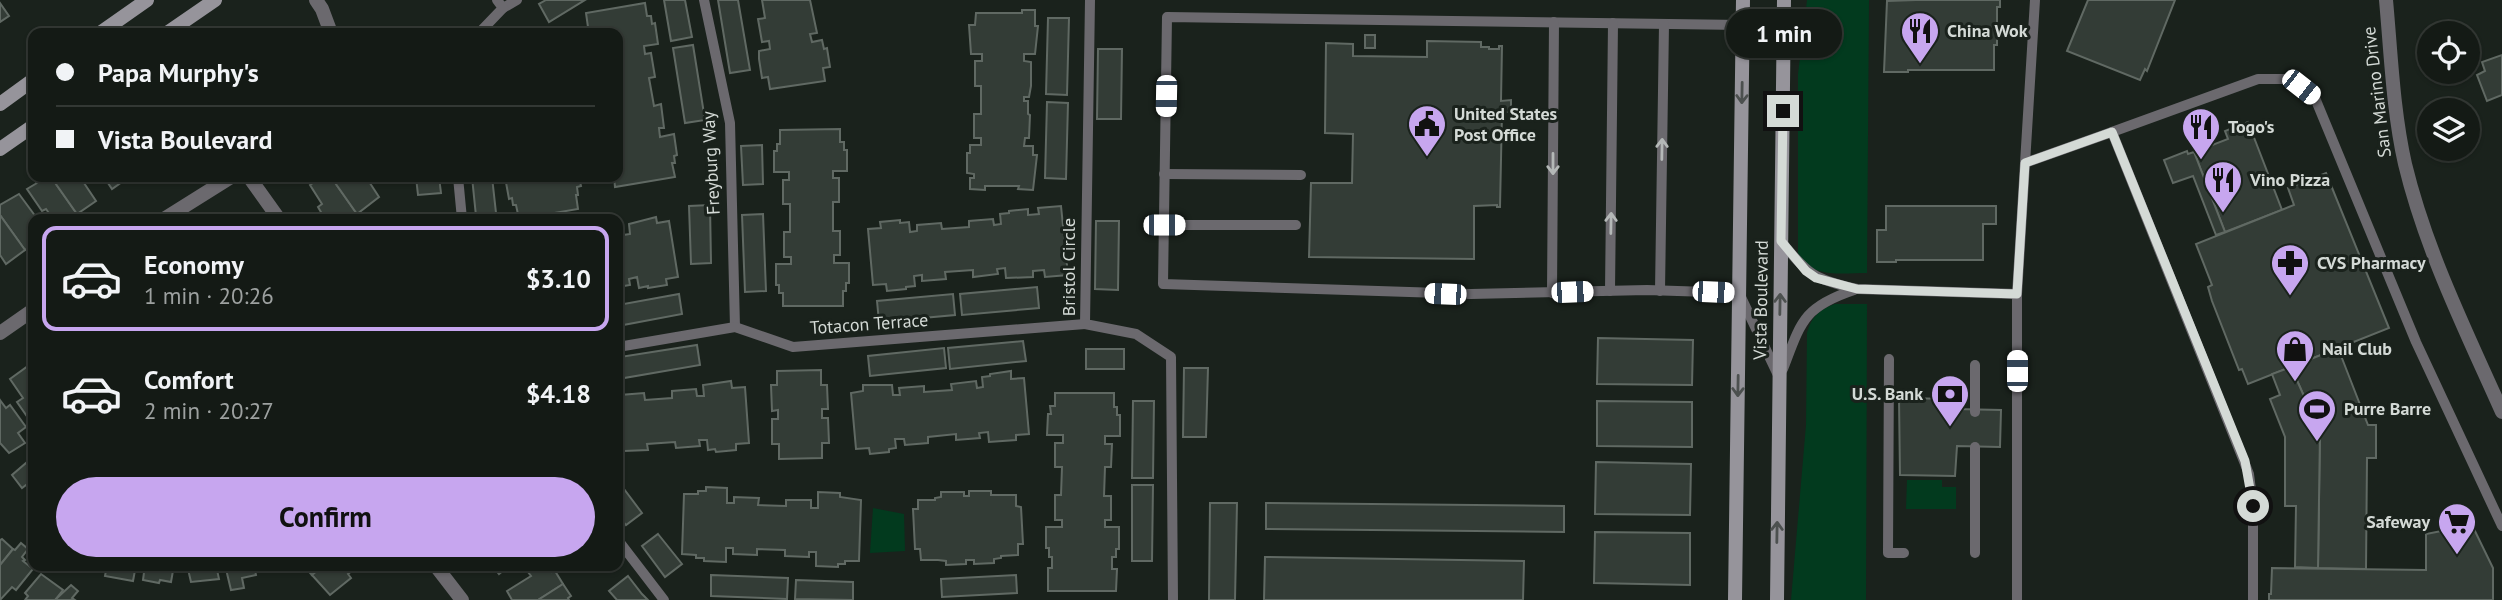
<!DOCTYPE html>
<meta charset="utf-8">
<style>
body{margin:0;font-family:"PT Sans",sans-serif;background:#212722;color:#f1f3f6;height:100vh;display:flex;flex-direction:column;font-size:26px;white-space:nowrap}
*{box-sizing:border-box;margin:0}
p{font-size:23px;color:#9da1a0}
.icon{flex:none;width:38px;height:38px;fill:none;stroke:currentColor;stroke-width:2;stroke-linecap:round;stroke-linejoin:round}
.map{position:relative;flex:1;overflow:hidden}
.side{position:absolute;left:28px;top:214px;width:595px;height:357px;display:flex;flex-direction:column;background:#141a15;border-radius:14px;box-shadow:0 2px 5px #0004,0 0 0 2px #333834}
.side>*{flex:none}
.hud{position:absolute;left:28px;top:28px;width:595px;height:154px;border-radius:14px;box-shadow:0 2px 5px #0004,0 0 0 2px #333834;display:grid;align-content:center;height:154px;padding:0 28px;background:#141a15}
.tools{position:absolute;left:2417px;top:21px;display:grid;gap:14px}
.tools a{display:grid;place-items:center;width:63px;height:63px;border-radius:50%;background:#141a15;box-shadow:0 2px 5px #0004,0 0 0 2px #333834;font-size:35px}
.end{position:absolute;width:32px;height:32px;margin:-16px;border:9px solid #d4dad6;background:#111;box-shadow:0 0 0 4px #111}
.from{border-radius:50%}
.bubble{position:absolute;height:49px;border-radius:24px;background:#141a15;box-shadow:0 2px 5px #0004,0 0 0 2px #333834;font-size:23px;font-weight:600;line-height:49px;text-align:center}
.car{position:absolute;width:21px;height:42px;margin:-21px -10px;border-radius:9px;box-shadow:0 0 5px 2px #0007;background:linear-gradient(#fff 24%,#345 0 40%,#fff 0 76%,#345 0 86%,#fff 0)}
.hud b{display:flex;align-items:center;gap:24px;height:66px;font-size:26px}
.hud b+b{border-top:2px solid #333834}
.hud i{width:18px;height:18px;background:#f1f3f6}
ul{padding:12px 0 0;list-style:none}
li{display:flex;align-items:center;gap:21px;height:105px;margin:0 14px 10px;padding:0 14px;border:4px solid transparent;border-radius:14px}
li div{flex:1}
li b{display:block;font-size:26px}
li em{font-style:normal;font-weight:600}
li.current{border-color:#c7a6ef}
li>.icon{width:63px;height:63px;stroke-width:1.5}
.cta{display:flex;gap:14px;margin-top:auto;padding:14px 28px}
.cta a{flex:1;height:80px;border-radius:42px;background:#c7a6ef;color:#111;font-size:28px;font-weight:600;line-height:80px;text-align:center}
.map>svg:first-child{display:block}
.green{fill:#023a1e}
.building{fill:#333c36;stroke:#606963;stroke-width:2}
.lines{fill:none;stroke-linecap:round;stroke-linejoin:round}
.service{stroke:#6b696e;stroke-width:10}
.minor{stroke:#6b696e;stroke-width:14}
.tertiary{stroke:#6b696e;stroke-width:14}
.secondary{stroke:#96949b;stroke-width:14}
.oneway{stroke:#4c504f}
.oneway2{stroke:#b4b8b7}
.route{stroke:#d4dad6;stroke-width:9}
.labels{text-anchor:middle;stroke-width:6;stroke-linejoin:round;paint-order:stroke}
.poi-label{font-size:18px;font-weight:bold;fill:#d4dad6;stroke:#1a221c;text-anchor:start}
.street-label{font-size:18px;fill:#d4dad6;stroke:#1a221c}
</style>
<div class="map">
<svg width="2502" height="600" viewBox="0 0 2502 600">
<rect width="100%" height="100%" fill="#1a221c"/>
<g class="green">
<path d="M1807,0H1869L1867,273C1842,273 1811,279 1798,253V74Z"/>
<path d="M1835,304H1867L1866,600H1791L1806,425L1807,333C1811,317 1820,309 1835,304Z"/>
<polygon points="1907,480 1942,480 1942,487 1956,487 1956,509 1906,509"/>
<polygon points="873,508 904,514 905,551 870,553"/>
</g>
<g class="building">
<polygon points="546,0 585,0 549,22 539,4"/>
<polygon points="664,0 685,0 692,37 671,41"/>
<polygon points="718,0 738,0 750,70 730,73"/>
<polygon points="762,0 810,0 817,33 810,34 812,42 822,40 824,49 827,48 830,67 823,68 825,81 770,89 768,77 762,78 759,59 759,51 770,49 769,41 762,42 758,19 765,18"/>
<polygon points="1916,0 2000,0 2000,7 1997,7 1997,45 1994,45 1994,70 1908,70 1908,72 1884,72 1887,1"/>
<polygon points="2088,0 2175,0 2147,71 2145,69 2140,80 2067,51"/>
<polygon points="0,3 9,16 0,22"/>
<polygon points="645,3 647,16 651,16 652,24 655,23 658,44 644,46 645,54 651,53 655,77 649,78 654,106 661,104 664,128 659,128 660,137 674,134 677,155 674,156 675,163 672,163 675,177 615,187 614,177 618,177 618,33 586,33 586,27 588,27 586,13"/>
<polygon points="1022,10 1035,10 1035,26 1038,26 1035,54 1024,54 1024,61 1031,62 1031,86 1029,97 1024,97 1024,101 1028,101 1028,114 1030,115 1029,138 1025,138 1024,146 1033,146 1033,155 1037,155 1033,190 1018,189 1019,186 985,186 985,190 970,189 970,178 974,178 974,174 967,173 967,153 970,153 970,145 981,145 981,138 974,138 974,114 981,114 981,86 975,86 975,61 982,61 982,54 971,54 969,25 975,25 976,13 1022,13"/>
<polygon points="1048,18 1069,18 1067,95 1046,94"/>
<rect x="1365" y="35" width="10" height="13"/>
<polygon points="1427,41 1481,42 1481,47 1489,47 1489,49 1499,49 1499,46 1502,46 1501,101 1511,100 1511,112 1502,112 1500,207 1497,207 1497,205 1474,206 1474,259 1309,257 1311,183 1352,183 1353,134 1325,133 1326,43 1353,44 1353,56 1427,57"/>
<polygon points="693,45 705,120 685,123 673,48"/>
<polygon points="1098,49 1122,49 1121,119 1097,119"/>
<polygon points="2502,55 2502,95 2487,101 2477,75 2485,71 2482,62"/>
<polygon points="1047,102 1068,103 1066,179 1045,178"/>
<polygon points="2248,122 2282,210 2225,232 2194,152 2228,139 2225,131"/>
<polygon points="840,129 840,142 844,142 844,150 847,150 847,171 833,171 833,178 839,178 839,202 833,202 833,231 840,231 840,255 834,255 834,263 849,263 849,283 846,283 846,291 843,291 843,306 783,306 783,293 779,293 779,285 776,285 776,264 791,264 791,257 784,257 784,232 790,232 790,204 783,204 783,180 789,180 789,172 774,172 774,151 777,151 777,144 780,144 780,130"/>
<polygon points="762,145 763,184 743,185 741,146"/>
<polygon points="2187,151 2188,154 2194,152 2225,232 2216,235 2193,176 2173,183 2164,160"/>
<polygon points="2326,173 2389,328 2248,384 2242,369 2239,370 2212,301 2208,287 2212,285 2196,244 2294,205 2288,188"/>
<polygon points="40,177 51,177 77,214 71,219 53,219 46,209 42,211 27,189 37,183 35,180"/>
<polygon points="51,177 85,177 88,180 84,183 96,201 77,214"/>
<polygon points="104,177 129,177 112,189"/>
<polygon points="322,177 331,177 357,214 351,219 325,219 318,207 322,204 310,185"/>
<polygon points="331,177 366,177 379,197 357,214"/>
<polygon points="416,177 439,177 441,193 418,195"/>
<polygon points="472,177 492,177 496,213 476,216"/>
<polygon points="505,177 579,177 581,186 577,187 578,195 576,195 578,209 519,219 516,205 513,205 512,198 509,199"/>
<polygon points="19,194 36,217 31,221 33,225 33,244 25,250 0,215 0,205"/>
<polygon points="710,205 711,263 691,264 689,206"/>
<polygon points="1061,206 1068,275 1045,277 1044,270 1033,271 1033,277 1006,278 1005,268 997,269 998,274 973,277 973,270 945,272 946,279 922,281 922,275 914,276 915,286 906,287 906,289 887,291 886,284 873,285 868,229 881,228 880,222 900,220 900,223 909,222 910,232 917,231 917,225 941,223 942,229 969,227 969,221 993,219 994,225 1001,224 1000,214 1009,213 1009,211 1028,209 1028,215 1039,214 1038,208"/>
<polygon points="1886,206 1996,206 1996,224 1983,224 1983,260 1896,260 1896,262 1877,262 1877,230 1886,230"/>
<polygon points="763,214 766,291 745,292 742,215"/>
<polygon points="0,215 25,250 6,264 0,255"/>
<polygon points="656,217 657,223 669,221 678,277 666,279 667,285 648,288 648,286 639,288 637,277 629,279 630,285 618,287 618,230 622,229 623,235 630,234 629,224"/>
<polygon points="1096,221 1119,221 1118,290 1095,289"/>
<polygon points="1037,287 1039,308 962,315 960,294"/>
<polygon points="679,294 682,314 618,326 618,305"/>
<polygon points="953,294 955,315 879,322 877,301"/>
<polygon points="1598,338 1693,340 1692,385 1597,384"/>
<polygon points="1023,341 1026,361 950,369 948,348"/>
<polygon points="697,345 700,365 624,378 620,357"/>
<polygon points="944,348 946,368 870,376 868,356"/>
<polygon points="2338,348 2368,425 2376,425 2376,458 2367,458 2366,569 2318,568 2320,432 2291,367"/>
<rect x="1086" y="349" width="38" height="20"/>
<polygon points="28,366 33,373 33,425 17,402 23,398 10,379"/>
<polygon points="2291,367 2320,432 2318,568 2295,567 2296,506 2285,506 2285,437 2270,399 2280,395 2272,374"/>
<polygon points="1184,368 1208,368 1206,437 1183,437"/>
<polygon points="821,370 821,385 827,385 828,409 822,409 822,418 828,418 829,443 822,443 822,458 779,459 779,444 772,444 772,419 778,419 778,410 772,411 771,385 777,385 777,371"/>
<polygon points="1011,371 1011,379 1024,378 1029,434 1016,435 1016,440 989,442 988,432 979,433 980,438 956,440 956,434 928,437 928,443 905,445 904,439 895,439 896,448 889,449 889,452 870,454 869,448 856,449 851,393 863,391 863,385 892,385 893,395 900,395 899,388 924,386 924,392 952,390 951,384 976,381 977,388 983,387 982,377 990,376 990,374"/>
<polygon points="731,381 732,388 745,387 749,443 736,444 736,450 716,452 715,449 708,450 707,440 699,440 700,446 676,448 675,442 647,444 648,450 624,451 623,445 618,445 618,401 621,401 620,395 644,393 645,400 672,398 672,391 696,389 697,396 704,396 703,385"/>
<polygon points="1055,393 1114,393 1114,407 1117,407 1117,415 1120,415 1120,436 1105,436 1105,444 1112,444 1111,467 1105,467 1104,496 1111,496 1111,520 1105,520 1105,527 1119,527 1119,549 1116,549 1116,557 1112,557 1112,569 1117,569 1116,591 1048,591 1048,568 1052,568 1052,557 1049,557 1049,548 1046,548 1046,527 1062,527 1062,520 1055,520 1055,495 1061,495 1062,467 1055,467 1055,443 1063,443 1063,435 1047,435 1048,414 1051,414 1050,406 1055,406"/>
<polygon points="1899,398 1954,399 1955,409 2001,410 2000,447 1957,446 1955,476 1900,475"/>
<polygon points="0,400 6,408 10,405 26,427 18,433 25,443 9,453 0,443"/>
<polygon points="1133,401 1154,401 1153,478 1132,478"/>
<polygon points="1597,401 1692,402 1692,447 1597,446"/>
<polygon points="33,457 33,487 30,482 22,488 12,475"/>
<polygon points="1596,462 1691,464 1690,515 1595,514"/>
<polygon points="618,481 642,513 626,525 618,515"/>
<polygon points="1132,485 1153,485 1152,561 1132,561"/>
<polygon points="706,487 727,488 727,503 734,503 734,497 759,498 758,505 786,506 786,500 811,500 811,508 818,508 818,492 840,493 840,497 861,500 859,561 845,561 845,564 838,564 838,567 816,566 816,552 809,552 809,557 785,556 785,550 757,549 757,555 733,554 733,548 726,548 726,562 704,561 704,558 696,558 696,555 682,554 684,494 698,494 698,491 706,491"/>
<polygon points="969,491 991,491 991,495 1016,495 1016,506 1021,507 1023,544 1018,544 1018,555 1001,556 1001,558 994,559 994,563 974,564 974,560 966,560 966,564 946,565 946,561 938,560 921,560 920,549 915,549 913,509 918,509 918,500 935,500 935,498 941,497 941,492 964,492 964,496 969,496"/>
<polygon points="1210,503 1237,503 1235,600 1209,600"/>
<polygon points="1266,503 1564,506 1564,532 1266,529"/>
<polygon points="2472,525 2493,568 2493,600 2269,600 2269,594 2271,594 2272,568 2426,570 2426,534"/>
<polygon points="1595,532 1690,533 1690,585 1594,583"/>
<polygon points="658,534 682,564 665,577 642,546"/>
<polygon points="2,539 13,549 0,565 0,540"/>
<polygon points="21,543 28,549 22,557 25,560 23,561 33,569 16,590 12,587 0,600 0,565 13,549 15,550"/>
<polygon points="1265,557 1524,561 1523,600 1264,600"/>
<polygon points="107,565 136,565 133,581 105,576"/>
<polygon points="145,565 174,565 171,582 160,580 159,583 143,580"/>
<polygon points="187,565 216,565 219,579 191,582"/>
<polygon points="225,565 254,565 256,575 242,578 244,588 231,590"/>
<polygon points="303,565 324,565 312,575"/>
<polygon points="324,565 359,565 348,574 351,578 330,595 312,575"/>
<polygon points="492,565 510,565 499,574"/>
<polygon points="539,565 548,565 552,572 555,571 563,584 538,600 512,600 507,591 531,576 528,572"/>
<polygon points="41,574 63,590 55,600 25,600 28,596 25,593"/>
<polygon points="711,575 788,578 787,599 711,596"/>
<polygon points="1016,575 1017,593 942,597 941,579"/>
<polygon points="628,576 642,594 648,600 617,600 609,591"/>
<polygon points="796,580 853,582 853,600 795,599"/>
<polygon points="563,584 571,596 568,598 569,600 538,600"/>
<polygon points="71,585 78,591 72,598 75,600 55,600"/>
</g>
<g class="lines">
<g class="service">
<polyline points="704,0 730,123 735,327"/>
<polyline points="1090,0 1085,324 1136,334 1171,357 1173,600"/>
<polyline points="503,8 517,0"/>
<polyline points="1742,25 1167,17 1163,284 1471,294 1647,290 1739,293 1778,375"/>
<polyline points="479,33 503,8 497,0"/>
<polyline points="2112,132 2258,79 2285,79 2301,87 2315,98 2416,342 2502,526"/>
<polyline points="2025,163 2112,132 2249,474 2253,506 2253,600"/>
<polyline points="1164,174 1301,175"/>
<polyline points="458,177 462,219"/>
<polyline points="1163,225 1296,225"/>
<path d="M1781,241C1807,274 1815,280 1857,289L2017,294"/>
<polyline points="1610,291 1613,23"/>
<polyline points="1660,291 1664,24"/>
<polyline points="1552,293 1554,22"/>
<polyline points="618,347 735,327 793,347 1085,324"/>
<polyline points="1889,359 1888,553 1904,553"/>
<polyline points="1975,365 1975,412"/>
<path d="M1783,369C1801,322 1803,307 1854,290"/>
<polyline points="1975,447 1975,553"/>
<polyline points="618,540 664,600"/>
<polyline points="2017,600 2017,294 2035,0"/>
</g>
<g class="minor">
<polyline points="316,0 322,9 331,33"/>
<polyline points="249,177 279,219"/>
<polyline points="164,219 231,177"/>
<polyline points="0,333 33,310"/>
<polyline points="435,565 462,600"/>
</g>
<path class="tertiary" d="M2386,0C2391,54 2393,111 2405,164C2426,251 2466,331 2502,412"/>
<g class="secondary">
<polyline points="100,33 147,0"/>
<polyline points="167,33 215,0"/>
<polyline points="0,104 33,80"/>
<polyline points="0,149 33,126"/>
<polyline points="1735,600 1743,0"/>
<polyline points="1777,600 1784,0"/>
</g>
</g>
<defs><path id="oneway-shaft" d="M-6 0H5M1.5-3L5.5 0L1.5 3" fill="none" stroke-width="1.6" stroke-linecap="round" stroke-linejoin="round" transform="scale(1.75)"/></defs>
<g class="oneway">
<use href="#oneway-shaft" transform="translate(1742 93) rotate(91)"/>
<use href="#oneway-shaft" transform="translate(1780 304) rotate(-89)"/>
<use href="#oneway-shaft" transform="translate(1738 386) rotate(91)"/>
<use href="#oneway-shaft" transform="translate(1777 532) rotate(-89)"/>
</g>
<g class="oneway2">
<use href="#oneway-shaft" transform="translate(1662 149) rotate(-89)"/>
<use href="#oneway-shaft" transform="translate(1553 164) rotate(90)"/>
<use href="#oneway-shaft" transform="translate(1611 223) rotate(-89)"/>
</g>
<g class="lines">
<polyline class="route" points="1783,111 1781,241 1806,271 1816,278 1857,289 2017,294 2025,163 2112,132 2245,461 2253,506"/>
</g>
<defs>
<symbol id="restaurant-pin" viewBox="-11 -11 22 30"><path d="M0 17L-7.5 6A9.5 9.5 0 1 1 7.5 6Z" fill="#c7a6ef" stroke="#1a221c"/><path d="M-5-6h1v4h1v-4h1v4h1v-4h1v5L-1.5 .5V6h-2V.5L-5-1ZM5-6V6H3V1.5H1.5Q1.5-4 5-6Z" fill="#111"/></symbol>
<symbol id="civic-pin" viewBox="-11 -11 22 30"><path d="M0 17L-7.5 6A9.5 9.5 0 1 1 7.5 6Z" fill="#c7a6ef" stroke="#1a221c"/><path d="M-.6-6.5H3V-4.5H.6V-3L4-1V1h2V6H-6V1h2V-1L-.6-3ZM-1.2 2.5V6h2.4V2.5Z" fill="#111"/></symbol>
<symbol id="pharmacy-pin" viewBox="-11 -11 22 30"><path d="M0 17L-7.5 6A9.5 9.5 0 1 1 7.5 6Z" fill="#c7a6ef" stroke="#1a221c"/><path d="M-2-6h4v4h4v4h-4v4h-4v-4h-4v-4h4Z" fill="#111"/></symbol>
<symbol id="shop-pin" viewBox="-11 -11 22 30"><path d="M0 17L-7.5 6A9.5 9.5 0 1 1 7.5 6Z" fill="#c7a6ef" stroke="#1a221c"/><path d="M-5-2.5h2.3a2.7 3.5 0 0 1 5.4 0H5L5.5 6h-11ZM-1.5-2.5h3a1.5 2.3 0 0 0-3 0Z" fill="#111"/></symbol>
<symbol id="bank-pin" viewBox="-11 -11 22 30"><path d="M0 17L-7.5 6A9.5 9.5 0 1 1 7.5 6Z" fill="#c7a6ef" stroke="#1a221c"/><path d="M-6-4H6V4H-6ZM0-2.3a2.3 2.3 0 1 0 0 4.6a2.3 2.3 0 1 0 0-4.6Z" fill="#111"/></symbol>
<symbol id="stadium-pin" viewBox="-11 -11 22 30"><path d="M0 17L-7.5 6A9.5 9.5 0 1 1 7.5 6Z" fill="#c7a6ef" stroke="#1a221c"/><path d="M0-5a6.5 5 0 1 0 0 10a6.5 5 0 1 0 0-10ZM-3.5-1.8h7v3.6h-7Z" fill="#111"/></symbol>
<symbol id="supermarket-pin" viewBox="-11 -11 22 30"><path d="M0 17L-7.5 6A9.5 9.5 0 1 1 7.5 6Z" fill="#c7a6ef" stroke="#1a221c"/><path d="M-6-5.5h2.5l.6 2H6L4.5 2H-2.5L-4.4-4H-6ZM-1.5 3.2a1.3 1.3 0 1 0 .1 0ZM3 3.2a1.3 1.3 0 1 0 .1 0Z" fill="#111"/></symbol>
</defs>
<g fill-rule="evenodd">
<use href="#restaurant-pin" x="1898" y="9" width="44" height="60"/>
<use href="#civic-pin" x="1405" y="102" width="44" height="60"/>
<use href="#restaurant-pin" x="2179" y="105" width="44" height="60"/>
<use href="#restaurant-pin" x="2201" y="158" width="44" height="60"/>
<use href="#pharmacy-pin" x="2268" y="241" width="44" height="60"/>
<use href="#shop-pin" x="2273" y="327" width="44" height="60"/>
<use href="#bank-pin" x="1928" y="372" width="44" height="60"/>
<use href="#stadium-pin" x="2295" y="387" width="44" height="60"/>
<use href="#supermarket-pin" x="2435" y="500" width="44" height="60"/>
</g>
<g class="labels">
<g class="poi-label">
<text x="1947" y="37">China Wok</text>
<text x="1454" y="120">United States<tspan x="1454" dy="21">Post Office</tspan></text>
<text x="2228" y="133">Togo's</text>
<text x="2250" y="186">Vino Pizza</text>
<text x="2317" y="269">CVS Pharmacy</text>
<text x="2322" y="355">Nail Club</text>
<text x="1923" y="400" text-anchor="end">U.S. Bank</text>
<text x="2344" y="415">Purre Barre</text>
<text x="2430" y="528" text-anchor="end">Safeway</text>
</g>
<g class="street-label">
<text transform="translate(2377 92) rotate(-97)" y="6">San Marino Drive</text>
<text transform="translate(711 163) rotate(-93)" y="6">Freyburg Way</text>
<text transform="translate(1069 267) rotate(-90)" y="6">Bristol Circle</text>
<text transform="translate(1761 300) rotate(-89)" y="6">Vista Boulevard</text>
<text transform="translate(869 324) rotate(-4)" y="6">Totacon Terrace</text>
</g>
</g>
</svg>
<div class="tools">
<a><svg class="icon" aria-label="locate" viewBox="0 0 24 24"><circle cx="12" cy="12" r="6"/><path d="M12 2v4M12 18v4M2 12h4M18 12h4"/></svg></a>
<a><svg class="icon" aria-label="layers" viewBox="0 0 24 24"><path d="M12 4l9 5-9 5-9-5zM3 14l9 5 9-5"/></svg></a>
</div>
<i class="end from" style="left:2253px;top:506px"></i>
<i class="end" style="left:1783px;top:111px"></i>
<div class="bubble" style="left:1726px;top:9px;width:116px">1 min</div>
<i class="car" style="left:2301px;top:87px;rotate:128deg"></i>
<i class="car" style="left:1166px;top:96px;rotate:181deg"></i>
<i class="car" style="left:1164px;top:225px;rotate:90deg"></i>
<i class="car" style="left:1572px;top:292px;rotate:88deg"></i>
<i class="car" style="left:1713px;top:292px;rotate:92deg"></i>
<i class="car" style="left:1445px;top:294px;rotate:272deg"></i>
<i class="car" style="left:2017px;top:371px;rotate:0deg"></i>
<div class="hud">
<b><i class="from"></i>Papa Murphy's</b>
<b><i></i>Vista Boulevard</b>
</div>
<section class="side">
<ul>
<li class="current"><svg class="icon" aria-label="car" viewBox="0 0 24 24"><path d="M5 17H2v-5l4-1 3-4h7l3 4 3 1v5h-3M9 17h6M6 11h13"/><circle cx="7" cy="17" r="2"/><circle cx="17" cy="17" r="2"/></svg><div><b>Economy</b><p>1 min · 20:26</p></div><em>$3.10</em></li>
<li><svg class="icon" aria-label="car" viewBox="0 0 24 24"><path d="M5 17H2v-5l4-1 3-4h7l3 4 3 1v5h-3M9 17h6M6 11h13"/><circle cx="7" cy="17" r="2"/><circle cx="17" cy="17" r="2"/></svg><div><b>Comfort</b><p>2 min · 20:27</p></div><em>$4.18</em></li>
</ul>
<div class="cta"><a>Confirm</a></div>
</section>
</div>
